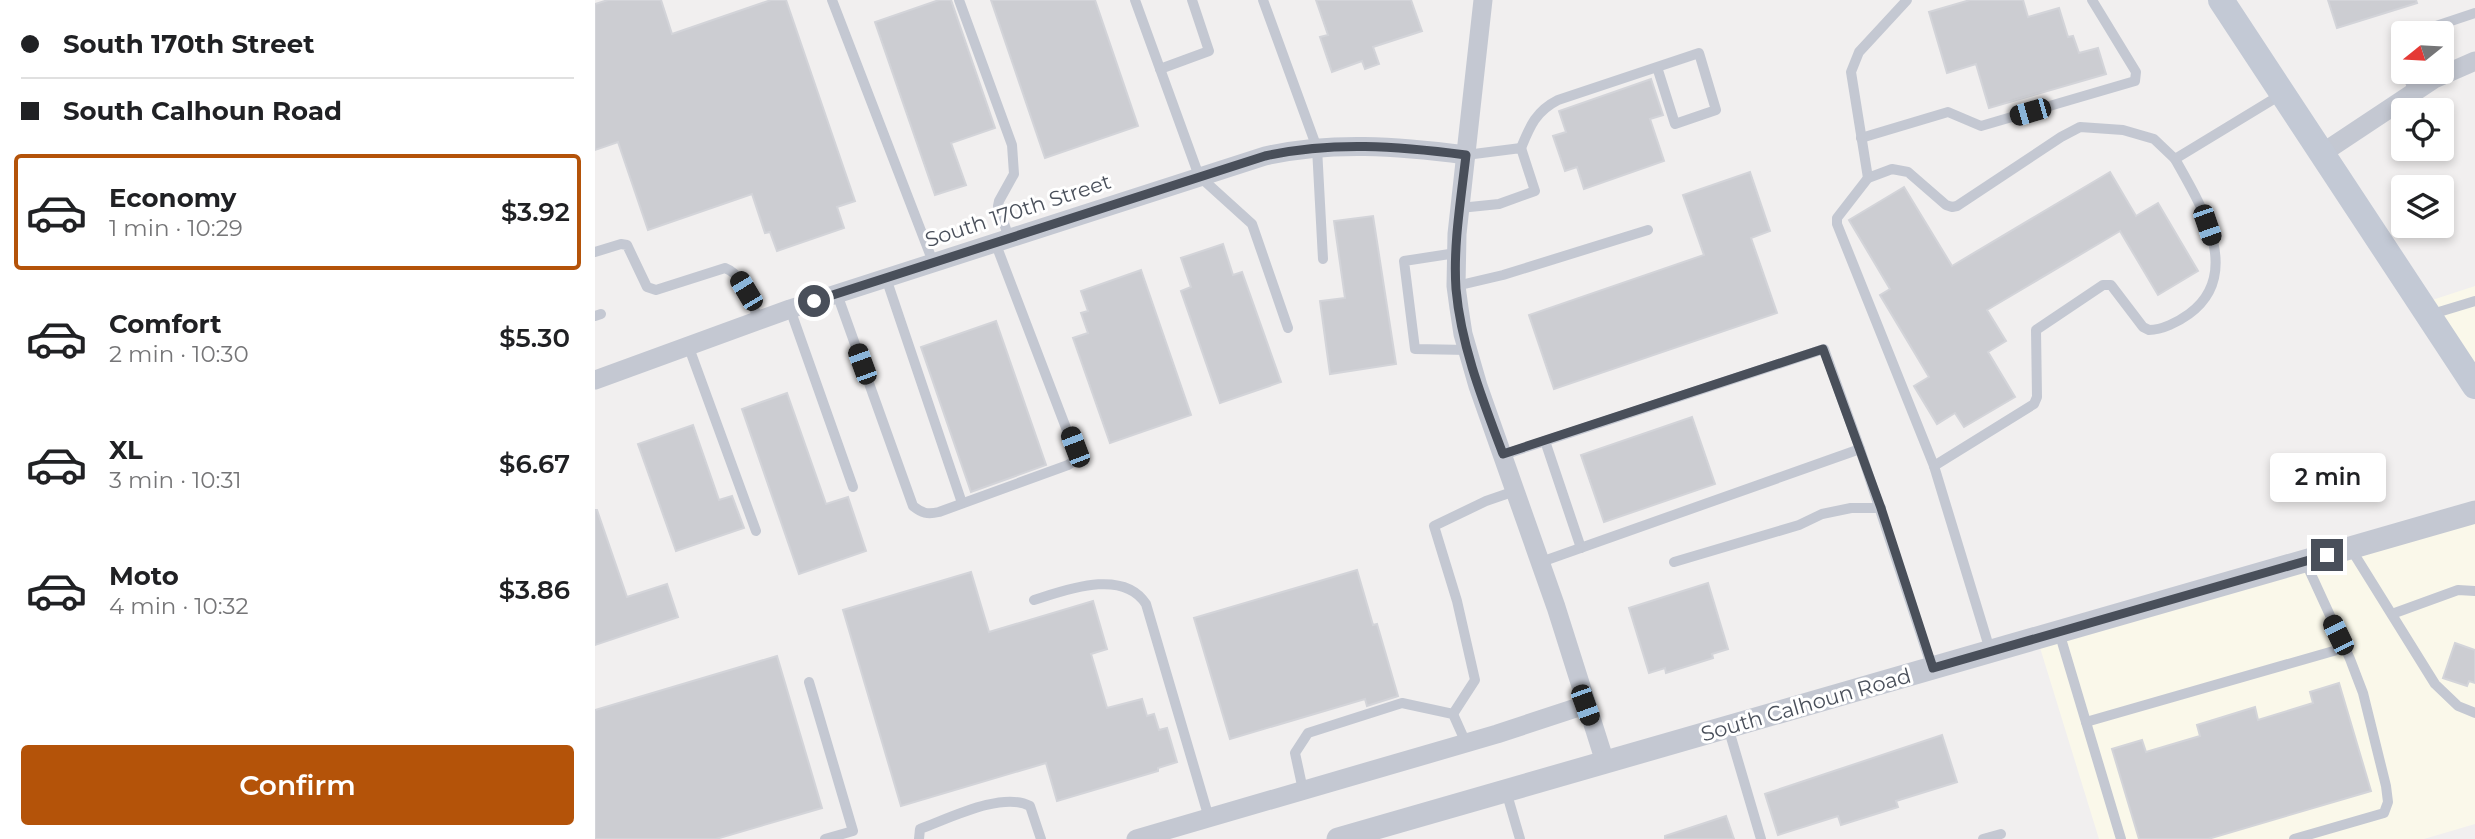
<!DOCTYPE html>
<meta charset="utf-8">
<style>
body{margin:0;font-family:Montserrat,sans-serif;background:#f2f2f2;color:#202124;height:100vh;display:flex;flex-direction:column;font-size:26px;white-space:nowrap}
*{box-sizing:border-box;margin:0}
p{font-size:23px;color:#757577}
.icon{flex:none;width:38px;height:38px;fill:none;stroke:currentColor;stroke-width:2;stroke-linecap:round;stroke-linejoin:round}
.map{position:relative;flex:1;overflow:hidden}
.sheet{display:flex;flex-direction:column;background:#fff;width:595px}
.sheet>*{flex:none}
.banner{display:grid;align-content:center;height:154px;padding:0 21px;background:#fff}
.needle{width:46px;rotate:252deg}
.fabs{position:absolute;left:1796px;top:21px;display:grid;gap:14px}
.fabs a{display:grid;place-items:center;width:63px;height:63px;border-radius:7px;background:#fff;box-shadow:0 4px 10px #0003;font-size:35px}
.end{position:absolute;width:32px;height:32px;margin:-16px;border:9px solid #494f5a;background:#fff;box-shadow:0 0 0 4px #fff}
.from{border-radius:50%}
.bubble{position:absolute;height:49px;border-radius:7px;background:#fff;box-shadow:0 4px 10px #0003;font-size:23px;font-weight:600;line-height:49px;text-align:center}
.car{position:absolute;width:21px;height:42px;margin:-21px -10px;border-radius:9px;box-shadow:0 0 5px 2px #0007;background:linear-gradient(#222 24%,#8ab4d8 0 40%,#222 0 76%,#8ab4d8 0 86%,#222 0)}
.banner b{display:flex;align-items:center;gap:24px;height:66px;font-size:26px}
.banner b+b{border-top:2px solid #e0e0e0}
.banner i{width:18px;height:18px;background:#202124}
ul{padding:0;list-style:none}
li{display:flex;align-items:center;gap:21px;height:116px;margin:0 14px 10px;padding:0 7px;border:4px solid transparent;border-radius:7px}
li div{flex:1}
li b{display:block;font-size:26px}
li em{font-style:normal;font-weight:600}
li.current{border-color:#b45309}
li>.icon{width:63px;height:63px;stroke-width:1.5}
.action{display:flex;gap:14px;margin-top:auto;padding:14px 21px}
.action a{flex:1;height:80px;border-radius:7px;background:#b45309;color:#fff;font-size:28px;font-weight:600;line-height:80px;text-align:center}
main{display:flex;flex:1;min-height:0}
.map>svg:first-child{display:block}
.commercial{fill:#faf8ea}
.building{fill:#cccdd2;stroke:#d3d4d9;stroke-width:2}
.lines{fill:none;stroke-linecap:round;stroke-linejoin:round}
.service{stroke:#c4c8d2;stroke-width:10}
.minor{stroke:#c4c8d2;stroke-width:19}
.tertiary{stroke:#c4c8d2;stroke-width:23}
.secondary{stroke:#c3c9d5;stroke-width:26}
.route{stroke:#494f5a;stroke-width:9}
.labels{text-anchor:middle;stroke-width:6;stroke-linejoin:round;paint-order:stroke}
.street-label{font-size:21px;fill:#494f5a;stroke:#fff}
</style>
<main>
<section class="sheet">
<div class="banner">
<b><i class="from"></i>South 170th Street</b>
<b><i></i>South Calhoun Road</b>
</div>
<ul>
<li class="current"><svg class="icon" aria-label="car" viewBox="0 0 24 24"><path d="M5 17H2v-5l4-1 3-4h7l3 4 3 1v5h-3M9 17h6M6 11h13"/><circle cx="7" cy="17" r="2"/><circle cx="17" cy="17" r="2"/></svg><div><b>Economy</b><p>1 min · 10:29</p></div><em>$3.92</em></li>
<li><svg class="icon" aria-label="car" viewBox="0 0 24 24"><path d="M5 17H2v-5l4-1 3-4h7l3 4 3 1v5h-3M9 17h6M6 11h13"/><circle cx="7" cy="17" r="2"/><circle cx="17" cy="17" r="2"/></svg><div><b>Comfort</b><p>2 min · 10:30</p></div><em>$5.30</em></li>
<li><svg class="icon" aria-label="car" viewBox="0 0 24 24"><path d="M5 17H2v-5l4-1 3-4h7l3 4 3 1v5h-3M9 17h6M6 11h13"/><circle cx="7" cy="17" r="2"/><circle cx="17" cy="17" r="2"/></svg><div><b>XL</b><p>3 min · 10:31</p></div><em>$6.67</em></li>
<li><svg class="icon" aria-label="car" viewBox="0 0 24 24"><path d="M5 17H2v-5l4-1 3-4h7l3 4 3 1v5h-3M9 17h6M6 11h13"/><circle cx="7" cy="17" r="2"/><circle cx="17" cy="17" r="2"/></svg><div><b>Moto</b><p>4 min · 10:32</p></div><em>$3.86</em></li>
</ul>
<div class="action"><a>Confirm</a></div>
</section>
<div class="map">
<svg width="1880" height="839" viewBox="0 0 1880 839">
<rect width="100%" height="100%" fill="#f1efef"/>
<g class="commercial">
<polygon points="1880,286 1880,386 1825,304"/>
<polygon points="1880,512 1880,824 1829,839 1504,839 1442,638"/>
</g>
<g class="building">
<polygon points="13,0 66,0 77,34 176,0 191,0 260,201 242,207 249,228 182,251 175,232 170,233 157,194 53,230 23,142 0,150 0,4"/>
<polygon points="344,0 356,0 400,128 356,143 371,185 340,195 280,22"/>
<polygon points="396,0 500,0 543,126 450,158"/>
<polygon points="721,0 816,0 827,31 778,47 784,64 770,69 767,61 737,72 725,37 733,35"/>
<polygon points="1375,0 1428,0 1433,17 1464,8 1473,37 1478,36 1484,53 1503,48 1511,74 1394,108 1381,64 1352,73 1334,12"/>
<polygon points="1733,0 1821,0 1822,3 1742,28"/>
<polygon points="1056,79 1068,115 1055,119 1069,161 989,189 982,167 970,171 958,136 971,132 964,111"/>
<polygon points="1155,172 1175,231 1156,238 1182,313 959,389 934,315 1109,255 1088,195"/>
<polygon points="1515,172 1541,216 1563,203 1603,271 1563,295 1525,231 1392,310 1411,341 1393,352 1420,397 1369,427 1360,413 1342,424 1319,386 1334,377 1285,295 1295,289 1254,220 1309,187 1357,266"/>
<polygon points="778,216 801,364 735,374 725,301 750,298 739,221"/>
<polygon points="628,244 638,275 647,272 686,382 625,403 586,291 596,287 586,258"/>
<polygon points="546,270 596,415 515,443 478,338 493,333 486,313 493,311 486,291"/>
<polygon points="401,321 451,465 376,492 326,347"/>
<polygon points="192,393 231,504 253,497 271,551 204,574 147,409"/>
<polygon points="1097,417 1120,484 1009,522 986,455"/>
<polygon points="98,425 124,500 137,496 149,528 81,551 43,444"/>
<polygon points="0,510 2,510 32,597 72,584 83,617 0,645"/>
<polygon points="762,570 778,625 782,624 803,696 772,706 770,699 635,739 599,618"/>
<polygon points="376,572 394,632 498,601 512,649 496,654 512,708 547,699 552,716 559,714 564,730 572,728 582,762 563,768 563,771 462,801 451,763 306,806 248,610"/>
<polygon points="1113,583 1133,649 1117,654 1118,658 1071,673 1070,668 1054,673 1034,608"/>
<polygon points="1860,643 1880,650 1880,683 1874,681 1872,686 1848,678"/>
<polygon points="182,656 227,808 121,839 0,839 0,710"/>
<polygon points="1744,683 1776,791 1613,839 1544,839 1517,749 1547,740 1551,752 1605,736 1602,725 1660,707 1663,720 1718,703 1715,692"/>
<polygon points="1347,735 1362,782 1301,801 1303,807 1246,825 1243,816 1183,835 1170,794"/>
<polygon points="1131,816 1139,839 1070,839 1070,836"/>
</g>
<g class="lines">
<g class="service">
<polyline points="237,0 338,262"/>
<polyline points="364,0 417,145 419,174 404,201 403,206 414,238"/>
<polyline points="540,0 604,176 657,224 693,328"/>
<polyline points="668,0 722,148 728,259"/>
<polyline points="1820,33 1880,13"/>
<polyline points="1808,40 1803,45 1808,64"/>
<polyline points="565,69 614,51 597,0"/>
<polyline points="1811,72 1819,92"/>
<polyline points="1266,138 1353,112 1386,126 1540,81 1541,72 1497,0"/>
<path d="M926,148C935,126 941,111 963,100L1104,53L1121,110L1080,124L1062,67"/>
<polyline points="1273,178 1256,72 1264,52 1312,0"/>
<polyline points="865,208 904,204 940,191 926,148 871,155"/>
<path d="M0,252L26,244L32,245L52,287L61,290L130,268C149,275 156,303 164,320"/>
<polyline points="861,253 809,261 820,349 873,350"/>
<polyline points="291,278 367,503"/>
<polyline points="861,286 908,275 1053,230"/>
<path d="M242,294L318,506C327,513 332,515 344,512L473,465L479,461L481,454L400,242"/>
<polyline points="195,309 258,487"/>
<polyline points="1834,315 1880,301"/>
<polyline points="0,316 6,314"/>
<polyline points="93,345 161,531"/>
<polyline points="950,441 986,548"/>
<polyline points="1265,449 1337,668"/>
<polyline points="908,455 1229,349 1265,449 946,562"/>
<path d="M1339,466L1439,404L1442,397L1441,330L1508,285H1516L1548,327L1554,330C1567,330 1583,322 1594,314C1649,274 1606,205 1580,159"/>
<polyline points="1756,549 1840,684 1863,706 1880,713"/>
<polyline points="1079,562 1204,525 1227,514 1256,508 1286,508"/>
<path d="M439,600C471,590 528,568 551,604L614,818"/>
<polyline points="1797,614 1863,590 1880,591"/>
<polyline points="1464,632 1526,839"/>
<polyline points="1395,650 1339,466 1242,224 1242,218 1273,178 1297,169 1313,172 1351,205 1357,207 1362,206 1466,137 1485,127 1528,130 1559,139 1580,159 1687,94"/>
<polyline points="214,682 258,831 230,839"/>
<polyline points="858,714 880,680 862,601 839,526 891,501 920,491"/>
<polyline points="1491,722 1749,648"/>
<polyline points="1133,727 1166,839"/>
<polyline points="708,790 700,753 713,733 807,703 858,714 871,743"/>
<polyline points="911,791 925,839"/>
<path d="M324,839L325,829C353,819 407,791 435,806L446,839"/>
<polyline points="1388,839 1406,834"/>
<polyline points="1699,839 1789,813 1793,802 1791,786 1768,693 1755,659 1710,561"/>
</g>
<g class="minor">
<polyline points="888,0 862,234 861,286 864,308 868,334 883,386 961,607 1010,762"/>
<polyline points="1726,154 1839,79 1880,61"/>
<path d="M0,380L195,309L670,156C736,141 803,146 871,155"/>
<polyline points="541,839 902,734 990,705"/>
</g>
<polyline class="tertiary" points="743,839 1880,512"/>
<polyline class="secondary" points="1626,0 1880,386"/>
</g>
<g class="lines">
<path class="route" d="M219,301L670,156C737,141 803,146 871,155C866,199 858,245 861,289C866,346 888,401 908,454L1228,349L1286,508L1338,668L1732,555"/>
</g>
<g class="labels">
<g class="street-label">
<text transform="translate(423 211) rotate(-18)" y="7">South 170th Street</text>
<text transform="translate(1211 705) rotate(-16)" y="7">South Calhoun Road</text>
</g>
</g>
</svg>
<div class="fabs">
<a><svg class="needle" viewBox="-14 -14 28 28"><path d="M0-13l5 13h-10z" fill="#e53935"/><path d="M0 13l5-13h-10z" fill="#757577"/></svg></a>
<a><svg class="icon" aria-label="locate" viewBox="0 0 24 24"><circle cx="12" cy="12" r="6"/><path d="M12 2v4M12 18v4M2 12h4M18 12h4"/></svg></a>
<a><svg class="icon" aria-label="layers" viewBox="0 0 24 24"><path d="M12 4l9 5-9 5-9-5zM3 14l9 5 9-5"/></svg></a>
</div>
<i class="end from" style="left:219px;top:301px"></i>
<i class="end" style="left:1732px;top:555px"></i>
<div class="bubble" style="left:1675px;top:453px;width:116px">2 min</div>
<i class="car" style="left:1435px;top:112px;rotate:254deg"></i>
<i class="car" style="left:1612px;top:225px;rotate:161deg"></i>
<i class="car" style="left:151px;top:291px;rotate:329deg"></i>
<i class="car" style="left:267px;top:364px;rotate:340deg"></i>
<i class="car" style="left:480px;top:447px;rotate:339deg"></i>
<i class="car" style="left:1743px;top:635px;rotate:334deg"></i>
<i class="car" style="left:990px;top:705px;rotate:160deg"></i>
</div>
</main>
